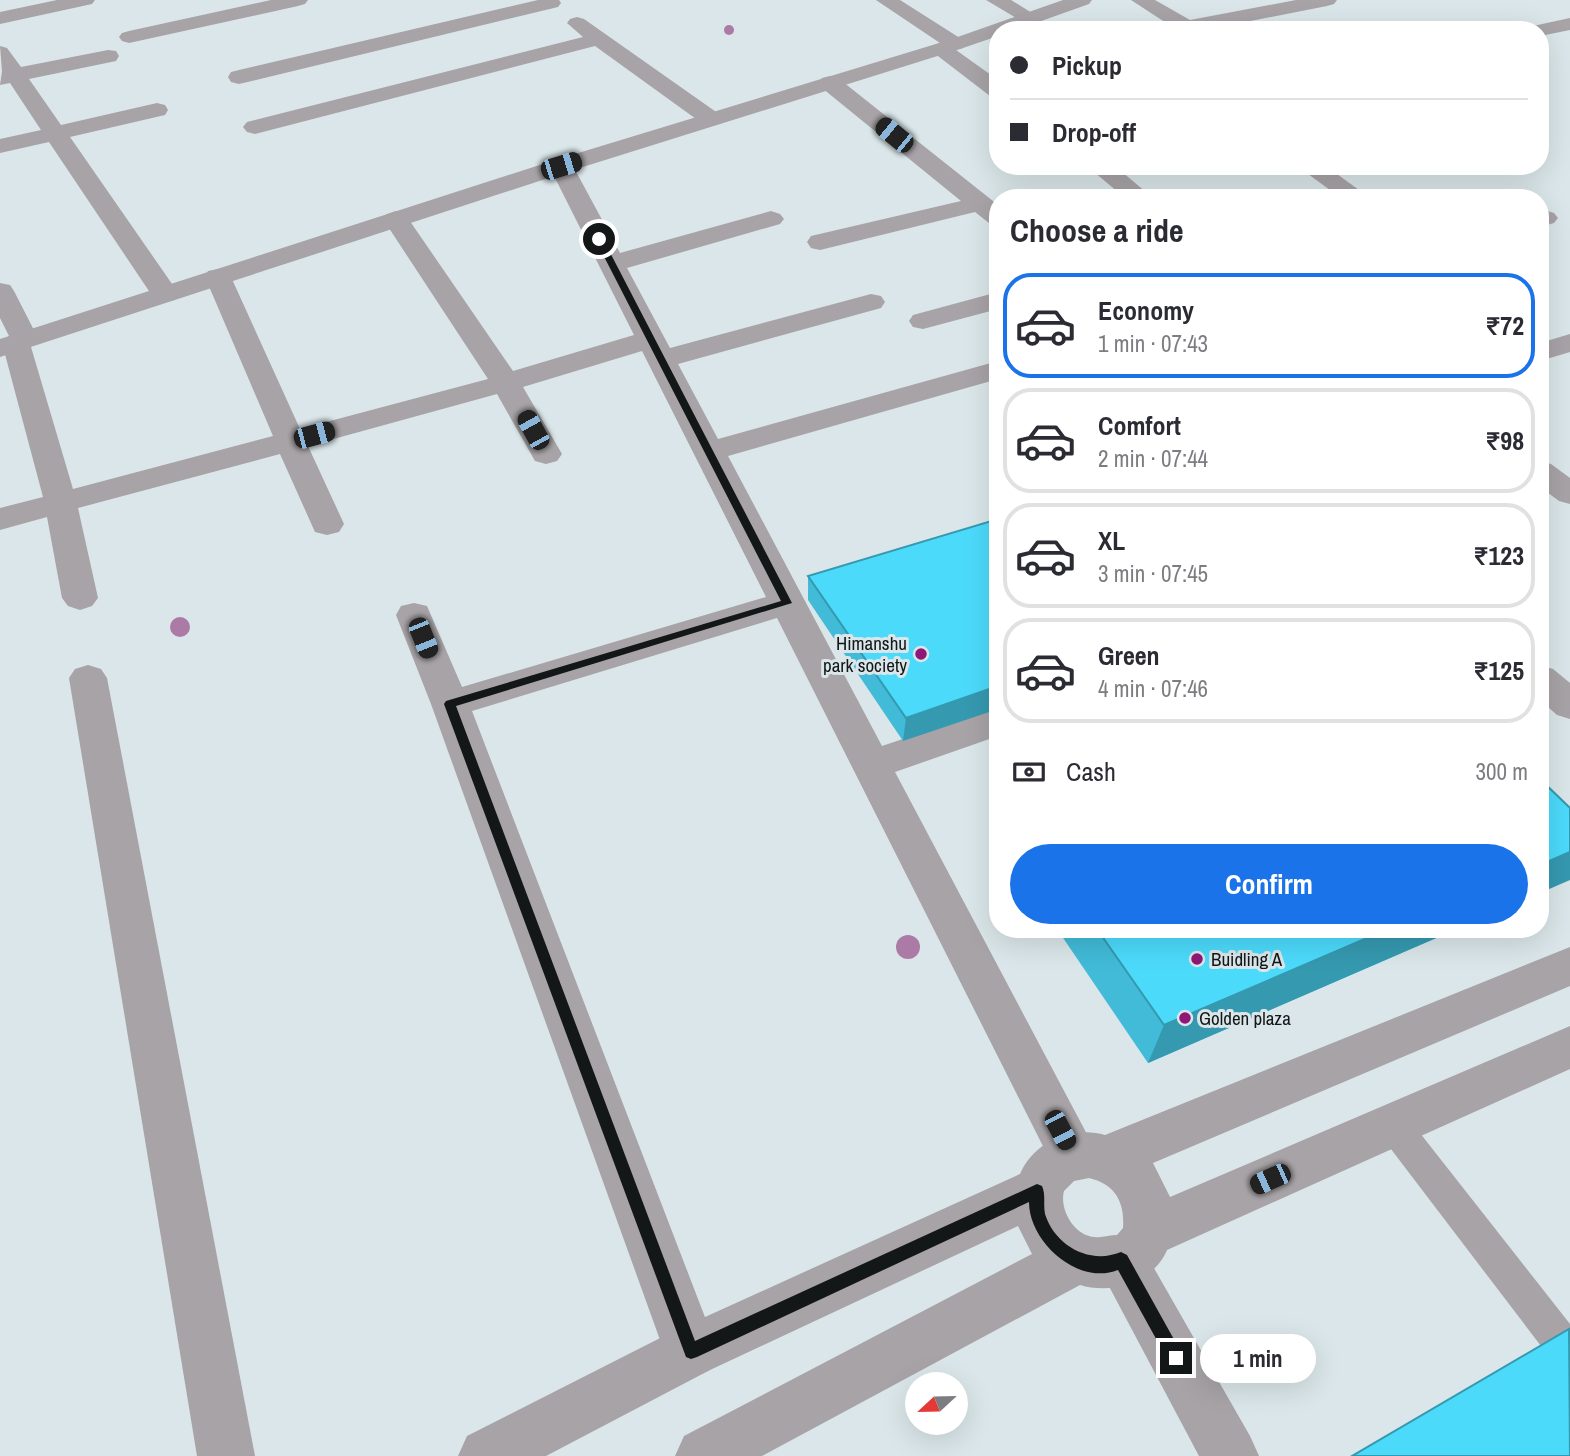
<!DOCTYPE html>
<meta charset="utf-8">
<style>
body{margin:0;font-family:"Archivo Narrow",sans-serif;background:#f7f7f7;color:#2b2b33;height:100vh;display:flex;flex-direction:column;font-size:26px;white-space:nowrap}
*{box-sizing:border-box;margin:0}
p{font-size:23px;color:#7c7c81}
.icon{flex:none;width:38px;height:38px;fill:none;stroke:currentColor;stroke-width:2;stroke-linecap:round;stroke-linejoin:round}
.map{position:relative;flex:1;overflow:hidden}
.details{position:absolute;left:989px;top:189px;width:560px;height:749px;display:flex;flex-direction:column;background:#fff;border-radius:28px;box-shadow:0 7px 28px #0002}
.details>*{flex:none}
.guide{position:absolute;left:989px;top:21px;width:560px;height:154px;border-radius:28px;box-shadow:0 7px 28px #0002;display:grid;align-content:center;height:154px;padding:0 21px;background:#fff}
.needle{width:46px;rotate:248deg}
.tools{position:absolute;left:905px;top:1372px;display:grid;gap:14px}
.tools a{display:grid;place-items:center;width:63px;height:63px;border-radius:50%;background:#fff;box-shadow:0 7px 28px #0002;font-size:35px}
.end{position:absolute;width:32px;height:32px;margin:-16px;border:9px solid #131718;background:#fff;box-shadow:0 0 0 4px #fff}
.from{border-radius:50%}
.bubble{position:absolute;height:49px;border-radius:24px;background:#fff;box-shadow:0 7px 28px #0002;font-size:23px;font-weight:800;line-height:49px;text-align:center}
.car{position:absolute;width:21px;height:42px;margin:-21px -10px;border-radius:9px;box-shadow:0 0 5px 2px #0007;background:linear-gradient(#222 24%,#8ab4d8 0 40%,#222 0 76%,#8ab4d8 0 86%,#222 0)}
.guide b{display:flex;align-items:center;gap:24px;height:66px;font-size:26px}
.guide b+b{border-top:2px solid #e1e1e2}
.guide i{width:18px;height:18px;background:#2b2b33}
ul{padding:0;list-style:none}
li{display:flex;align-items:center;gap:21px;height:105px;margin:0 14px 10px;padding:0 7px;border:4px solid #e1e1e2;border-radius:28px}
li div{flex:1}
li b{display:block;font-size:26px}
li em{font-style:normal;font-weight:800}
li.selected{border-color:#1a73e8}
li>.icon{width:63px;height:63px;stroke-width:1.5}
h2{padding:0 21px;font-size:32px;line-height:84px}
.pay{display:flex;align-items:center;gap:18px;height:77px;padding:0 21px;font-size:26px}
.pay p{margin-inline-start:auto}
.button{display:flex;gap:14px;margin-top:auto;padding:14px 21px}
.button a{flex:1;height:80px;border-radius:42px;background:#1a73e8;color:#fff;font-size:28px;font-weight:800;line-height:80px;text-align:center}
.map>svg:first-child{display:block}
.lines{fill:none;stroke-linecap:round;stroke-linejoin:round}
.service{fill:#a7a3a6;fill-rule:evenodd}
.minor{fill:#a7a3a6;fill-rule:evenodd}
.tertiary{fill:#a7a3a6;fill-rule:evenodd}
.tree{fill:#ab7ba6}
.wall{fill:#41bbd8}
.shaded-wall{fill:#3599b0}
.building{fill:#4cdafb;stroke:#3599b0;stroke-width:2}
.route{fill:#131718}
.poi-dot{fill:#8f1777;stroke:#dae6e9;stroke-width:2.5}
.labels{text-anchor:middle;stroke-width:6;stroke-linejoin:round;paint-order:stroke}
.poi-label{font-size:19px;fill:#131718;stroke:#dae6e9;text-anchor:start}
</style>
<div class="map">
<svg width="1570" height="1456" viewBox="0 0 1570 1456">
<rect width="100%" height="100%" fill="#dae6e9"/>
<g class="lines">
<polygon class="service" points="1393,1109 1405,1114 1570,1324 1570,1373 1557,1367 1381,1136 1376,1125 1381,1114"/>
<g class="minor">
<polygon points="57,0 95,0 92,4 0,24 0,12"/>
<polygon points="271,0 308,0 305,4 298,6 129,43 122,41 119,37 122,33 129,31"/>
<polygon points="538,0 559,0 561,3 558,7 239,84 231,82 228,77 231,72 239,70"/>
<polygon points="876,0 900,0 963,40 966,44 963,48 956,50 998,80 998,98 990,96 934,53 930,49 934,45 940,43"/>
<polygon points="986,0 1011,0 1040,18 1037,22 1023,22"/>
<polygon points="1131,0 1155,0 1190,20 1296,0 1337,0 1334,4 1327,6 1205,30 1177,30"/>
<polygon points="577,17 584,19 719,114 722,119 719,124 703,124 595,46 255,134 247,132 243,127 247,122 583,37 567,23 570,19"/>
<polygon points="1570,18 1570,30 1540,36 1540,30 1530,30 1533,26"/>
<polygon points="0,46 7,48 21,67 108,50 116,51 119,56 116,61 29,79 61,125 157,103 165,105 168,110 165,115 70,137 179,294 175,300 165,302 155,300 49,142 0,153 0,139 41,130 10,83 0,85 2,71"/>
<polygon points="830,76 838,78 998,205 998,225 989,223 975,212 820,250 811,248 807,242 811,236 961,201 822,88 819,83 822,78"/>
<polygon points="561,159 570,161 573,166 620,253 771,211 780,214 784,219 780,224 627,268 670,348 871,294 881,296 885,302 881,308 678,364 718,439 998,361 998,379 728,456 882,746 998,707 998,736 895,772 1098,1155 1090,1172 1073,1179 1056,1172 777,618 472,711 718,1351 710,1370 691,1378 672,1370 664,1351 431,704 396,615 401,606 414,603 427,606 462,687 766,597 642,351 523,387 562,454 557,461 546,464 535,461 497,394 308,446 344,524 339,532 327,535 315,532 280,454 78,508 98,598 92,606 80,610 68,606 62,598 47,517 0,530 0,508 43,497 2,343 9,336 0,318 0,283 10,285 14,291 39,340 31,347 73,489 273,436 205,277 208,271 218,269 228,271 231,277 300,429 488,379 383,219 387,214 396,211 405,214 513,371 634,335 549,166 552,161"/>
<polygon points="1087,166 1115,166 1153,198 1125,198"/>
<polygon points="1297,166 1326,166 1370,198 1341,198"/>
<polygon points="1545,210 1554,213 1558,218 1554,223 1540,227 1540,211"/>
<polygon points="998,292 998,309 923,329 913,327 909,321 913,315"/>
<polygon points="1570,334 1570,352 1540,361 1540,343"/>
<polygon points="1540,461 1551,464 1570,478 1570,504 1559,501 1540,487"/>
<polygon points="88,665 101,669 107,678 255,1456 197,1456 69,678 75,669"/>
<polygon points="1540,665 1553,669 1570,683 1570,719 1557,715 1540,700"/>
<polygon points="1121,1234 1139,1242 1250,1436 1259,1456 1199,1456 1095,1260 1103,1242"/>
</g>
<g class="tertiary">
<polygon points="1063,0 1092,0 1089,4 1016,30 998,30 998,36 963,48 570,171 0,357 0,339 552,161 949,40"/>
<path d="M1570,947V986L1153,1163L1170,1197L1570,1026V1069L1167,1250C1154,1282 1112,1295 1080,1285L762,1456H675L684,1436L1032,1254L1018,1226L710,1370L546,1456H458L467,1436L672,1332L1020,1174C1033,1142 1073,1125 1105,1135ZM1089,1178C1115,1184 1125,1202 1123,1228L1117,1235C1110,1235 1102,1238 1095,1237C1074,1236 1059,1209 1064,1191L1074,1181Z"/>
</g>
</g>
<g class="tree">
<circle cx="729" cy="30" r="5"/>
<circle cx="180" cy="627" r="10"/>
<circle cx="908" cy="947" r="12"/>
</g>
<g class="wall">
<polygon points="998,519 903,741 808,600 808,576"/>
<polygon points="998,821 998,841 994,837"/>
<polygon points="1057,929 1457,929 1148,1063"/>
</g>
<g class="shaded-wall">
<polygon points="998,686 998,709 903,741 906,718"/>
<polygon points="1570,852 1570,880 1540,893 1540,865"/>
<polygon points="1388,929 1457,929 1148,1063 1164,1025"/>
</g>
<g class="building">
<polygon points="998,519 998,686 906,718 808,576"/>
<polygon points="1540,779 1570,808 1570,852 1540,865"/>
<polygon points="1097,929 1198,929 1201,933 1211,929 1388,929 1164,1025"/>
<polygon points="1569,1329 1570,1456 1352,1456"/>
</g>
<path class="route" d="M599,237L603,239L792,603L456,706L695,1341L1037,1184L1042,1186C1046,1195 1043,1204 1045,1214C1055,1246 1090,1265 1121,1252L1127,1255L1181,1352L1184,1358L1181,1364L1176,1366L1170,1364L1118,1270C1078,1286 1029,1242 1029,1202L697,1357L691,1359L686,1357L444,704L446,701L781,601L595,239Z"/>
<g class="poi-dot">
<circle cx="921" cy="654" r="7"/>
<circle cx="1197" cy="959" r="7"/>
<circle cx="1185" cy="1018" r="7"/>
</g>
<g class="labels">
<g class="poi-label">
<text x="907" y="650" text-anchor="end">Himanshu<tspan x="907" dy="22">park society</tspan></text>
<text x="1211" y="966">Buidling A</text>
<text x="1199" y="1025">Golden plaza</text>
</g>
</g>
</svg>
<div class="tools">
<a><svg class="needle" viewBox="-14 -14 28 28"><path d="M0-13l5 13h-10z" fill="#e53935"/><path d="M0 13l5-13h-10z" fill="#7c7c81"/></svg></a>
</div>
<i class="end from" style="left:599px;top:239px"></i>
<i class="end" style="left:1176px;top:1358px"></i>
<div class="bubble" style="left:1200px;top:1334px;width:116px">1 min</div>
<i class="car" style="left:894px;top:135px;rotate:309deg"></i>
<i class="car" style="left:561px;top:166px;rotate:73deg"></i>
<i class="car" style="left:533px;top:430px;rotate:331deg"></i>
<i class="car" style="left:314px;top:435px;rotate:75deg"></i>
<i class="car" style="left:423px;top:638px;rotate:158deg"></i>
<i class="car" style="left:1060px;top:1130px;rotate:152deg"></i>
<i class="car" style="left:1270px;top:1179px;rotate:246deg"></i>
<div class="guide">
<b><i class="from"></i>Pickup</b>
<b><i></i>Drop-off</b>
</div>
<section class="details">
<h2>Choose a ride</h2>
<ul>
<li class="selected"><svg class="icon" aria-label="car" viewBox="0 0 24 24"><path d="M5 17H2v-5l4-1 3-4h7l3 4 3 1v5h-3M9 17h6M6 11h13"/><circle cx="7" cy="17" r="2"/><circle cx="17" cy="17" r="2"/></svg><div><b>Economy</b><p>1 min · 07:43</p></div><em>₹72</em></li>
<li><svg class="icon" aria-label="car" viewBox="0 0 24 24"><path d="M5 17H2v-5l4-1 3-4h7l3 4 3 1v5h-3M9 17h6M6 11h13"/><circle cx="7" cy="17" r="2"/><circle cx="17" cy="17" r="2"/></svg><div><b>Comfort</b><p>2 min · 07:44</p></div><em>₹98</em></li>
<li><svg class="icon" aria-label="car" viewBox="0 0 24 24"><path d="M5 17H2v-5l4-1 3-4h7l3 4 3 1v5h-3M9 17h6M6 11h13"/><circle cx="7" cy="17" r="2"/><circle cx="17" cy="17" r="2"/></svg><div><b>XL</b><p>3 min · 07:45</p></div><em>₹123</em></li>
<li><svg class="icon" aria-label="car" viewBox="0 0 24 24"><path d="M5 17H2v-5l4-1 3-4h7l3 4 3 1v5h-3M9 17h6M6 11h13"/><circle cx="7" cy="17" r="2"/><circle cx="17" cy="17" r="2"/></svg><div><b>Green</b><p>4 min · 07:46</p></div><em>₹125</em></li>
</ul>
<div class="pay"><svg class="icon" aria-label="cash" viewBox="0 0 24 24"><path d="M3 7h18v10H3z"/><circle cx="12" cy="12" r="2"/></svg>Cash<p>300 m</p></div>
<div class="button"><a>Confirm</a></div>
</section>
</div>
